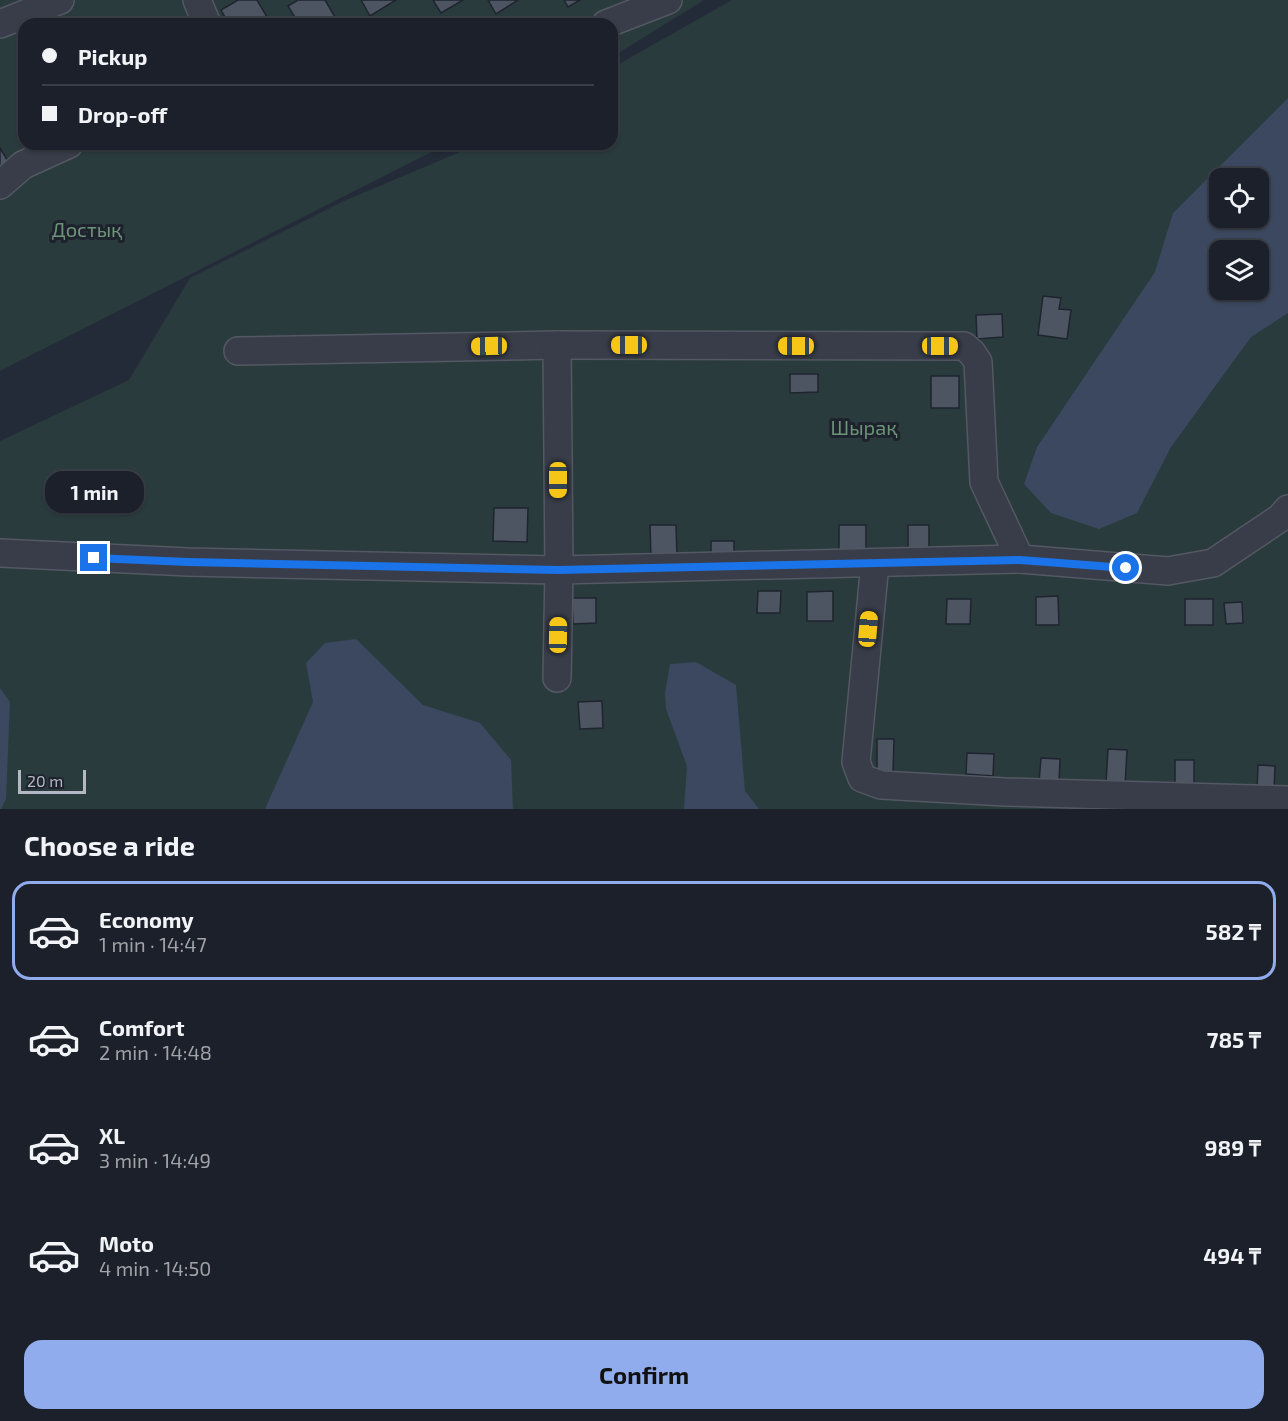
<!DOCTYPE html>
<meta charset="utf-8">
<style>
body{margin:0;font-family:"Exo 2",sans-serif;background:#282d36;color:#f1f3f6;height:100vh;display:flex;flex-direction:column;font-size:22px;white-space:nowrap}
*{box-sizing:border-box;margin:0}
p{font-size:20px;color:#a0a3a8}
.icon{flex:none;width:33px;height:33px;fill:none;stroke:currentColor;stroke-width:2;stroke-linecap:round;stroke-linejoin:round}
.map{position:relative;height:809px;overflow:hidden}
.details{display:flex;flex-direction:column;background:#1b202a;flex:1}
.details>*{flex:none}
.top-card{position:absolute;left:18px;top:18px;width:600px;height:132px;border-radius:18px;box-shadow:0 2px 4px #0004,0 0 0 2px #393e47;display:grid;align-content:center;height:132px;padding:0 24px;background:#1b202a}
.controls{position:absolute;left:1209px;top:168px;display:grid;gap:12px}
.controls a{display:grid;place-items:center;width:60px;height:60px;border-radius:12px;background:#1b202a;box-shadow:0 2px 4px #0004,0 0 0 2px #393e47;font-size:30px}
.scale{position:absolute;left:18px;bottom:15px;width:68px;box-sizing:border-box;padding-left:6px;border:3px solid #b3b8c4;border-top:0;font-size:16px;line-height:21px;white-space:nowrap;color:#b3b8c4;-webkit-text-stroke:4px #1d222d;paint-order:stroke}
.end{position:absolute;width:27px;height:27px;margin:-14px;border:8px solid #1a73e8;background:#fff;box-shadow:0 0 0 3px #fff}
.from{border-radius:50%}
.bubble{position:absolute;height:42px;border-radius:18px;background:#1b202a;box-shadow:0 2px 4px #0004,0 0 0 2px #393e47;font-size:20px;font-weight:700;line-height:42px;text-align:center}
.car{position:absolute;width:18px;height:36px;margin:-18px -9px;border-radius:8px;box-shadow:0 0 4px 2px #0007;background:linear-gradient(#f5c518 24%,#345 0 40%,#f5c518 0 76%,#345 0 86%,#f5c518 0)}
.top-card b{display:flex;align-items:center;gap:21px;height:57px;font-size:22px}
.top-card b+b{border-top:2px solid #393e47}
.top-card i{width:15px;height:15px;background:#f1f3f6}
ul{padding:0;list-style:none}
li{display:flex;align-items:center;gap:18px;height:99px;margin:0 12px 9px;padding:0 12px;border:3px solid transparent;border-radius:18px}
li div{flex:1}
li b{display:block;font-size:22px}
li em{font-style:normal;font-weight:700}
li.selected{border-color:#90acec}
li>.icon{width:54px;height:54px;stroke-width:1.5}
h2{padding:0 24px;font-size:27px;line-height:72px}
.primary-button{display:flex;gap:12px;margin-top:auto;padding:12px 24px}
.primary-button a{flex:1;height:69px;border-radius:18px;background:#90acec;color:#111;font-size:24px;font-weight:700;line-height:69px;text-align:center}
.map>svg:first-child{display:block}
.green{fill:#2a3b3d;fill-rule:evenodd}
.water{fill:#3c485f;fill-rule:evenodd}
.building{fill:#4d5563;stroke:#1f242f;stroke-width:1.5}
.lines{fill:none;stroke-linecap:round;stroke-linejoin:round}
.minor-casing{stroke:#535863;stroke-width:30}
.minor{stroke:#383d49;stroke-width:27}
.route{stroke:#1a73e8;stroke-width:8}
.labels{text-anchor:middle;stroke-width:6;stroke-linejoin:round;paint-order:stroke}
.park-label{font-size:20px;fill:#6d9379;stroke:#1d222d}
</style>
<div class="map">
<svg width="1288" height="809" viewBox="0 0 1288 809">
<rect width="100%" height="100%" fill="#242b38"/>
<g class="green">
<polygon points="0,0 704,0 612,57 612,24 24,24 24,144 447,144 0,371"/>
<path d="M732,0H1288V809H0V441L129,380L190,278L344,201L479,144H612V68ZM1220,178H1258V218H1220ZM1220,250H1258V290H1220Z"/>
</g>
<g class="water">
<path d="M1288,98V313L1251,337L1171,447L1137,513L1099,529L1051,513L1024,484L1037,447L1155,272L1173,213ZM1258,178V218H1220V178ZM1258,250V290H1220V250Z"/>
<polygon points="356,639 423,705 480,723 511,760 513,809 265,809 313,702 306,663 325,643"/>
<polygon points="696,662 736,685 745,791 759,809 684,809 687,766 666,709 665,693 670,664"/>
<polygon points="0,688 10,702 6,799 1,809 0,809"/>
</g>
<g class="building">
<polygon points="238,0 257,0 270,22 266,24 229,24 221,10"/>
<polygon points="298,0 325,0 335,17 324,24 299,24 288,6"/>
<polygon points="361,0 396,0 370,16"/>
<polygon points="433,0 463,0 441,13"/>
<polygon points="488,0 518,0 496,14"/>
<polygon points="564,0 580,0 568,7"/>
<polygon points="24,106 24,121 17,110"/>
<polygon points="0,148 9,163 0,168"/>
<polygon points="1043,296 1061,298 1059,309 1071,310 1067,339 1038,335"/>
<polygon points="1002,314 1003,337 977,339 976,315"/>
<polygon points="790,374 818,374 818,392 790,393"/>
<rect x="931" y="376" width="28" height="32"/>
<polygon points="494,508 528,508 527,542 493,541"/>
<polygon points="650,525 676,525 677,558 651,558"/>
<polygon points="839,525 866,525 866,559 839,560"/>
<polygon points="908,525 929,525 929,554 908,555"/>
<rect x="711" y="541" width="23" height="19"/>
<polygon points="758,591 781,591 780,613 757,613"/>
<polygon points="833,591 833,621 807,621 807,592"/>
<polygon points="1058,596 1059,625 1036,625 1036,597"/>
<polygon points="572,598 596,598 596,623 573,624"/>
<polygon points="947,599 971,599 970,624 946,624"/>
<rect x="1185" y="599" width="28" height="26"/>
<polygon points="1242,602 1243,623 1226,624 1224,603"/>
<polygon points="602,701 603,728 580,729 578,702"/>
<polygon points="877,739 894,739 893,775 877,775"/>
<polygon points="1108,749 1127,750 1125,785 1106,784"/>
<polygon points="967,753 994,754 993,776 966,774"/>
<polygon points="1041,758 1060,759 1059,783 1039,782"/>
<rect x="1175" y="760" width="19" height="26"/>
<polygon points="1258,765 1275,766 1274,791 1257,790"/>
</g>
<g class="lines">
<defs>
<g id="minor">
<polyline points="197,0 207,24"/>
<polyline points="0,24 60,0"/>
<polyline points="606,24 668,0"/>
<polyline points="0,185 23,165 69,144"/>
<polyline points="238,351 557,345 964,346 972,353 978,362 984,482 1020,559"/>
<polyline points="0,553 188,562 559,570 1020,559 1168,571 1213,563 1280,518 1288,509"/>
<polyline points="875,563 856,762 862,778 881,785 1005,792 1288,800"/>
<polyline points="557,678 559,570 557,345"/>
</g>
</defs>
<use href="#minor" class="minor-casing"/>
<use href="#minor" class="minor"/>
</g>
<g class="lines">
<polyline class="route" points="94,558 188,562 559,570 1020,560 1126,568"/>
</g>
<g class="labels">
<g class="park-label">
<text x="87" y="237">Достық</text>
<text x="864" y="435">Шырақ</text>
</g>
</g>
</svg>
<div class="controls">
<a><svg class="icon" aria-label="locate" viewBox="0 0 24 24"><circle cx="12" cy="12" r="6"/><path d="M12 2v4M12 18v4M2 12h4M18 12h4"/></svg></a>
<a><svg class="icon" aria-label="layers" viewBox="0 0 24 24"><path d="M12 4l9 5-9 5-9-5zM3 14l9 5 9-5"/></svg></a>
</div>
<div class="scale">20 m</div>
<i class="end from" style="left:1126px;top:568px"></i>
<i class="end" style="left:94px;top:558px"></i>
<div class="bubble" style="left:45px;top:471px;width:99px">1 min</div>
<i class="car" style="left:629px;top:345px;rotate:270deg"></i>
<i class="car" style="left:489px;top:346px;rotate:269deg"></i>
<i class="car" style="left:796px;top:346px;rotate:270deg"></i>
<i class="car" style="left:940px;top:346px;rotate:90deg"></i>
<i class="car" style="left:558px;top:480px;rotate:180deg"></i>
<i class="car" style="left:868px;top:629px;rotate:5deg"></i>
<i class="car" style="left:558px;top:635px;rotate:1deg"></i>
<div class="top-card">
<b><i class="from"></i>Pickup</b>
<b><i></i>Drop-off</b>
</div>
</div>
<section class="details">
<h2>Choose a ride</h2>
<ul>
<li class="selected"><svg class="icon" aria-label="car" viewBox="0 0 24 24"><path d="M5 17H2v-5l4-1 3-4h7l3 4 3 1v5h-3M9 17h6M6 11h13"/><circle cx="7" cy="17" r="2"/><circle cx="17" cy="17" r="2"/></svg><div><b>Economy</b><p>1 min · 14:47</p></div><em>582 ₸</em></li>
<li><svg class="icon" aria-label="car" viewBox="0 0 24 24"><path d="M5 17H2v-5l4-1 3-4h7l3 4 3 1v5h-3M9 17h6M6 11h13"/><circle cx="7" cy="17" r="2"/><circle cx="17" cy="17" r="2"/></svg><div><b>Comfort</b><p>2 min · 14:48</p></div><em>785 ₸</em></li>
<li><svg class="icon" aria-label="car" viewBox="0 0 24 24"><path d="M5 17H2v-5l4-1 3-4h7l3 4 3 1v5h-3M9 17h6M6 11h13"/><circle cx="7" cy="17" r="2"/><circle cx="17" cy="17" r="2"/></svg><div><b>XL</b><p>3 min · 14:49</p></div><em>989 ₸</em></li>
<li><svg class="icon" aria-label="car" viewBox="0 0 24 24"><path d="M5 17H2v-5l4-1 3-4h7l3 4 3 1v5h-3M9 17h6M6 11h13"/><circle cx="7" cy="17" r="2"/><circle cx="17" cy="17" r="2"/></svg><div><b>Moto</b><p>4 min · 14:50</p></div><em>494 ₸</em></li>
</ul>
<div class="primary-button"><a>Confirm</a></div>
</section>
